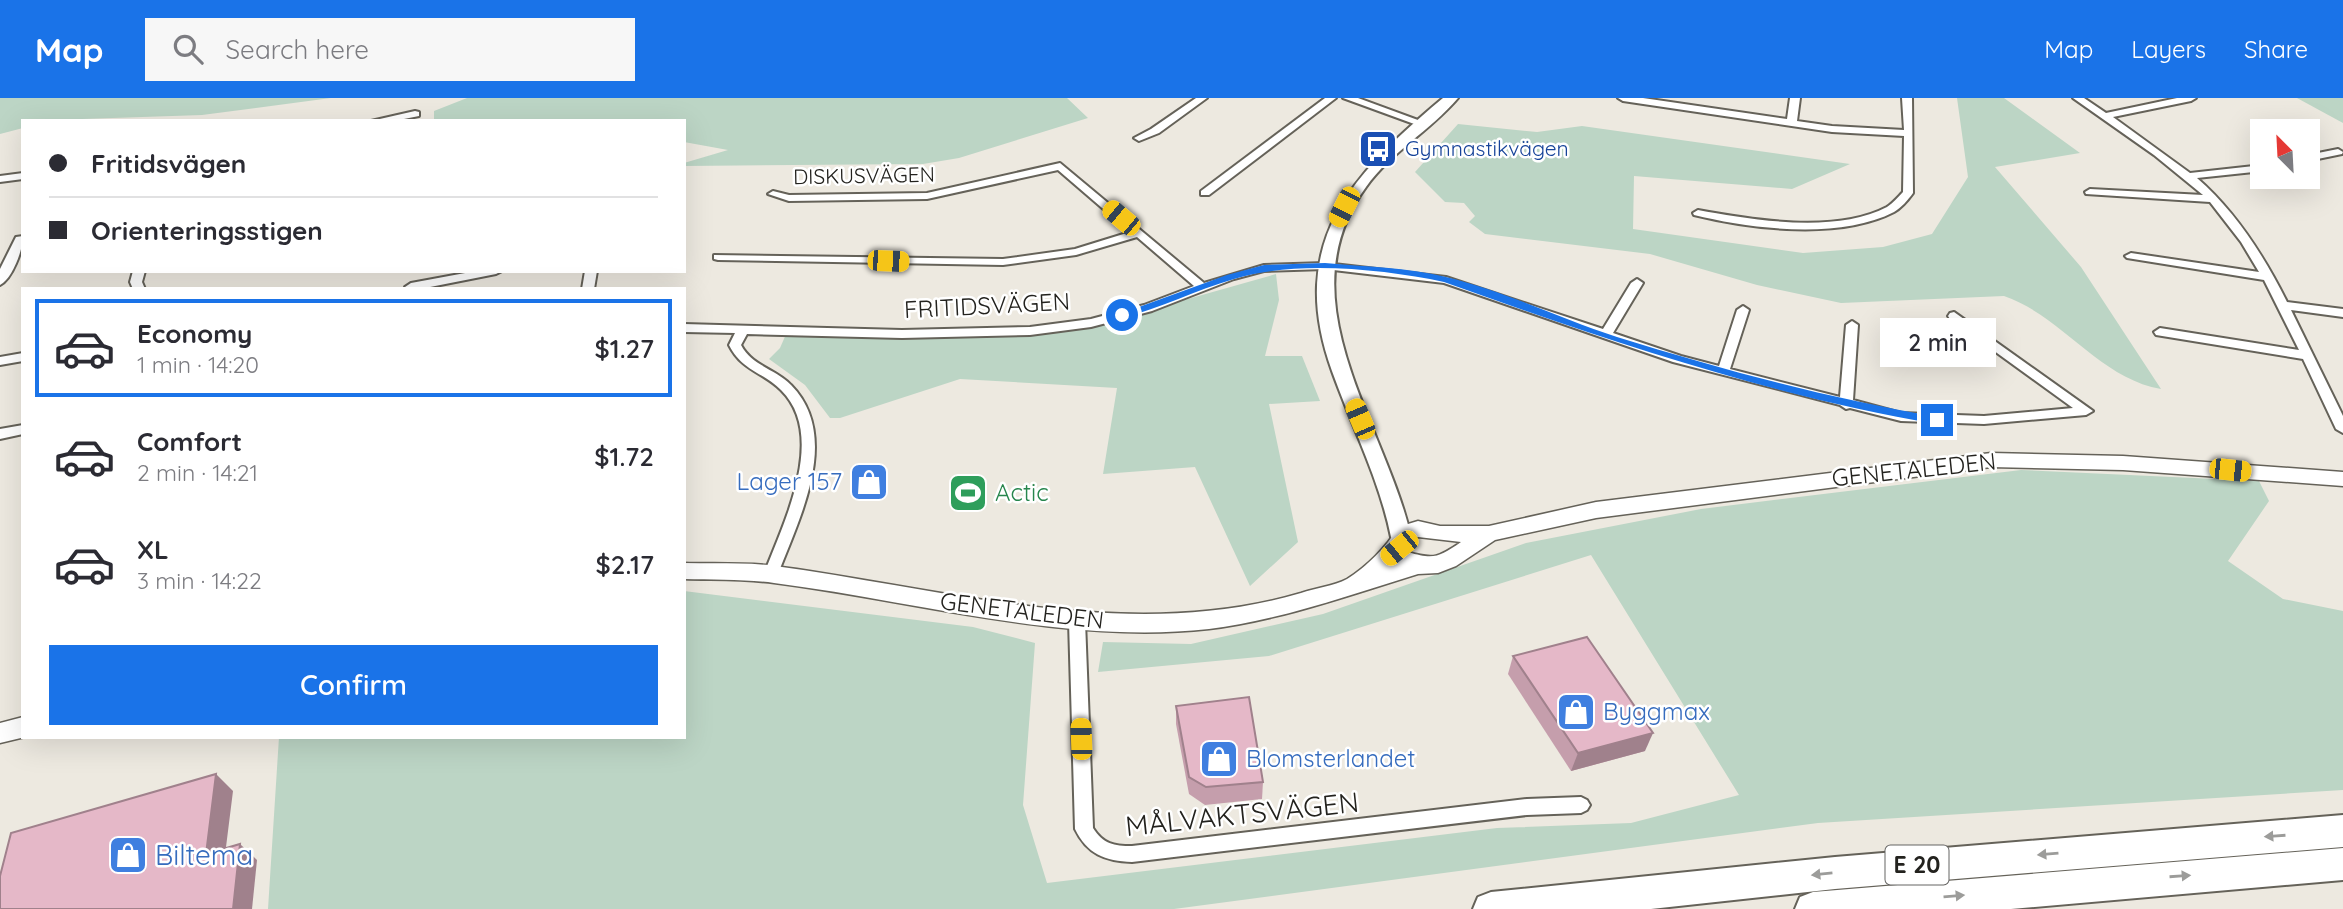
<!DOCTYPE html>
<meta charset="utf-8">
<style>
body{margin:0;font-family:Quicksand,sans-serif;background:#f7f7f7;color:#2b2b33;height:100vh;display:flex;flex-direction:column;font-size:26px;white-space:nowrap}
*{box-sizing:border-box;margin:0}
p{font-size:23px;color:#7c7c81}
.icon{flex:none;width:38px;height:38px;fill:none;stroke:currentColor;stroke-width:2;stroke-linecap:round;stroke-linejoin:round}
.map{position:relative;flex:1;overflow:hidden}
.panel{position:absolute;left:21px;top:189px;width:665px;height:452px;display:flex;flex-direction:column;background:#fff;border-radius:0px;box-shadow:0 7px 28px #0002}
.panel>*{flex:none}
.top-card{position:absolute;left:21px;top:21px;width:665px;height:154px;border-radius:0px;box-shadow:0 7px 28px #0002;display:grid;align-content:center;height:154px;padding:0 28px;background:#fff}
.needle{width:46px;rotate:336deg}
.fabs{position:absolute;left:2250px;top:21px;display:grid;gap:14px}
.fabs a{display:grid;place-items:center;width:70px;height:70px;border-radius:0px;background:#fff;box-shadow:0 7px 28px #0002;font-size:35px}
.end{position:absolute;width:32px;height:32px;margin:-16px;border:9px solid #1a73e8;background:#fff;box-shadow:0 0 0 4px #fff}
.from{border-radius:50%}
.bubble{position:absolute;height:49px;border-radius:0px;background:#fff;box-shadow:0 7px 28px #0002;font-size:23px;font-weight:600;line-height:49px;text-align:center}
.car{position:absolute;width:21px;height:42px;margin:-21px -10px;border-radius:9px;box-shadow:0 0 5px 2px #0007;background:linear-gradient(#f5c518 24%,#345 0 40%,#f5c518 0 76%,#345 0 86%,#f5c518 0)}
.top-card b{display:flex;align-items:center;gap:24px;height:66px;font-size:26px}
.top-card b+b{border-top:2px solid #e1e1e2}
.top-card i{width:18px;height:18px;background:#2b2b33}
ul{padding:12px 0 0;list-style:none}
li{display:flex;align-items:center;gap:21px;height:98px;margin:0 14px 10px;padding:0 14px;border:4px solid transparent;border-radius:0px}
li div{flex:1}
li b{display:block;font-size:26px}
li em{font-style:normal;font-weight:600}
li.selected{border-color:#1a73e8}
li>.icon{width:63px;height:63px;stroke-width:1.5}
.button{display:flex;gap:14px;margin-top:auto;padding:14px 28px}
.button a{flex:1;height:80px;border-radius:0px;background:#1a73e8;color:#fff;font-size:28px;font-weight:600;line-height:80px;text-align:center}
header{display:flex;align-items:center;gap:42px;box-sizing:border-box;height:98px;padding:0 35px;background:#1a73e8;color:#fff}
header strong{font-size:33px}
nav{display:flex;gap:38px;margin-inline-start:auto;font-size:24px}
.search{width:490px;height:63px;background:#f7f7f7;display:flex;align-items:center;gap:18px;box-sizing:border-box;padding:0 24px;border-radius:0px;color:#7c7c81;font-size:26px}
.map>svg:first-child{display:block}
.green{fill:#bcd5c5}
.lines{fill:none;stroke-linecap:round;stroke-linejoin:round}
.minor-casing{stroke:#656259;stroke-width:4}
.tertiary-casing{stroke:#656259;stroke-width:4}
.secondary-casing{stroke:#656259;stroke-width:3}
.motorway-casing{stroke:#656259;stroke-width:4}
.minor{fill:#fff;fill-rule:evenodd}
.tertiary{fill:#fff;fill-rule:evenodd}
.secondary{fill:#fff;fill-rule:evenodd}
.motorway{fill:#fff;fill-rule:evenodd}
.wall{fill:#c59eac}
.shaded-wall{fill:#a0818c}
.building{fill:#e5b8c8;stroke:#a0818c;stroke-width:2}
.oneway{fill:#9c9c9a}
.route{fill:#1a73e8}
.labels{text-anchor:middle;stroke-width:5;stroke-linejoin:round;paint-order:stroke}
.far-transit-label{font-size:21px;fill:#164399;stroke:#fff;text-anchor:start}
.far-street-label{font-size:21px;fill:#23221e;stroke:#fff}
.shield{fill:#fff;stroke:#656462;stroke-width:2}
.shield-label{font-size:23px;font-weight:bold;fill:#23221e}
.street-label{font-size:24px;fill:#23221e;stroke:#fff}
.shop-label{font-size:24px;fill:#366cbe;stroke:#fff;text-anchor:start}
.leisure-label{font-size:24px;fill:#27864d;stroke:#fff;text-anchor:start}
.near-street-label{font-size:28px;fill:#23221e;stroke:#fff}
.near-shop-label{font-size:28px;fill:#366cbe;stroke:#fff;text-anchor:start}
</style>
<header>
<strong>Map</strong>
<div class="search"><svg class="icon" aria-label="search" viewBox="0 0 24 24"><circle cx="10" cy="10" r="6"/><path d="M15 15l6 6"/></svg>Search here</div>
<nav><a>Map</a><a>Layers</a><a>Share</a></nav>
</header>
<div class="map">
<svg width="2343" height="811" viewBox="0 0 2343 811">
<rect width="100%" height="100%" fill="#ede9e0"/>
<g class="green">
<polygon points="0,0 331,0 202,17 23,23 23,30 0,36"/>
<polygon points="467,0 1067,0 1088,20 959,60 923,66 684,68 684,65 728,52 684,44 684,23 434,23 434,13"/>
<path d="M1957,0H2004L2080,55L1995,69L2081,169L2161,291C2099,280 2062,218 2004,198L1841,205L1757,187L1650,156L1485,136L1469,124L1475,118L1464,105L1445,104L1415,74L1458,26L1537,34L1582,28L1850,66L1792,91L1634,78L1633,131L1803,155L1883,149L1932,136L1968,79Z"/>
<polygon points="2297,0 2343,0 2343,25"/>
<polygon points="1276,176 1279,202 1265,258 1302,258 1320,303 1269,306 1298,444 1250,488 1195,369 1103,376 1117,290 960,281 840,320 830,320 805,287 769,261 780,250 787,234 935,239 1117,221"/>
<polygon points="2021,372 2259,383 2269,403 2228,463 2283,501 2343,513 2343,692 1818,725 1174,811 268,811 279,639 684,639 684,493 973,529 1035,545 1023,707 1047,785 1497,730 1631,725 1739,697 1591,457 1269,558 1098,574 1103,544 1191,546 1323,516 1526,445 1701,411"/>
</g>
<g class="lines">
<defs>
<g id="minor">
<polygon points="1196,0 1207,0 1159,35 1139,43 1134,40 1151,31"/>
<polygon points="1325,0 1336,0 1209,97 1201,97 1201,93"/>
<polygon points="1343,0 1358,0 1426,25 1417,27"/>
<path d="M1618,0H1643L1787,21L1790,0H1800L1797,23L1832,28L1904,32L1902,0H1912L1913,95C1908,102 1901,110 1894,114C1840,142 1751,131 1694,117L1693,115L1698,112C1752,122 1836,136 1887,109C1893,105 1898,99 1903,94L1904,38L1832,34L1623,3Z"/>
<path d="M2073,0H2084L2106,15L2177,0H2196L2191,3L2113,19L2190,75L2263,67V73L2197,80C2236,114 2264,158 2287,204L2343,211V219L2291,212L2343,318V335L2336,331L2303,261L2156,237L2154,234L2160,230L2299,252L2264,182L2127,160L2125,158L2131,155L2259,174L2241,144L2210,104L2086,96L2085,94L2090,91L2203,97L2154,57Z"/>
<polygon points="415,13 419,14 419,18 394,23 371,23"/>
<polygon points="2338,51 2343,54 2342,56 2308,63 2308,57"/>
<path d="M1060,65L1204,185L1264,167L1325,165L1446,179L1603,231L1631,185L1637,181L1643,185L1613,235L1681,258L1719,268L1737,212L1743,208L1749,212L1730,271L1840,299L1846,227L1852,223L1858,227L1853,302L1901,315L1984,318L2073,310L1950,221L1948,218L1950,215L1954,214L2093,313L2086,317L1984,326L1901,323L1850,310L1846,311L1840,307L1673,264L1444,185L1325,171L1264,173L1234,181L1152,213L1091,229L1030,237L902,240L747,236L741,247C752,268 776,271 791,287C842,339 799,420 778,476L776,480H766L764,476C783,426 828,338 781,292C763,274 742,273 729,247L735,235L684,234V226L902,232L1030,229L1091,221L1144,207L1194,188L1137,139L1076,157L1003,167L718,162L714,161V157L1003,161L1075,151L1130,134L1058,72L927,101L789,103L768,96L773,93L789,97L927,95Z"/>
<polygon points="23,75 23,81 0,84 0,78"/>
<path d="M23,138C23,152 12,181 0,187V171L16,139Z"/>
<polygon points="133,173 145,173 142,184 145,191 133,191 130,184"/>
<polygon points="476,173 502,173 496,176 420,191 405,189 411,185"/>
<polygon points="585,173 597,173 594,191 582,191"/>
<polygon points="23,255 23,263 0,267 0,259"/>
<polygon points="23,327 23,336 0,341 0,331"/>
<path d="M1077,517L1082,519L1085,523L1093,730C1103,746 1114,748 1132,748L1527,701L1581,699L1587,702L1590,707L1587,712L1581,715L1527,717L1132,764C1105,763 1087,756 1075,731L1069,523L1072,519Z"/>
</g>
<path id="tertiary" d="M1443,0H1458C1430,33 1391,54 1366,89C1283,202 1386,327 1411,439L1408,444H1394L1391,439C1379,380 1352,329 1332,273C1286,145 1351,77 1443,0Z"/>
<g id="secondary">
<path d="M1991,355L2123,358L2343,374V388L2123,372L1991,369L1596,420L1495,442L1456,468L1438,475L1418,476C1350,497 1281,522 1209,531C1066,547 916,503 774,485C745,481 714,482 684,481V465C714,466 745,464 775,468C947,491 1129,546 1301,495C1315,490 1334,488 1347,481C1366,469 1387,449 1398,429L1418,423L1440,428H1489L1596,404ZM1418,439L1461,444C1439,459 1434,462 1408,454L1414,440Z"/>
<polygon points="23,619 25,639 0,645 0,625"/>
</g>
<g id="motorway">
<polygon points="2343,717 2343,749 1835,791 1651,811 1473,811 1478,799 1491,794 1835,759"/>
<polygon points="2343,750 2343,782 2011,811 1795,811 1800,799 1813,794"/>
</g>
</defs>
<use href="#minor" class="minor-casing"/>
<use href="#tertiary" class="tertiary-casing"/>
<use href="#secondary" class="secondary-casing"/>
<use href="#motorway" class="motorway-casing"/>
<use href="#minor" class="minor"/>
<use href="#tertiary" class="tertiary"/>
<use href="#secondary" class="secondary"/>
<use href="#motorway" class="motorway"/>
</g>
<g class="wall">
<polygon points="1513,558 1645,653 1571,673 1508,576"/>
<polygon points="1176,608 1263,684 1262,701 1205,707 1189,696 1176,626"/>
</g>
<g class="shaded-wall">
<polygon points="1653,635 1645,653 1571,673 1578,655"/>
<polygon points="216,676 233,693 223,773 206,756"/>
<polygon points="240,746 257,762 252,811 233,811"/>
</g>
<g class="building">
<polygon points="1587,539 1653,635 1578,655 1513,558"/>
<polygon points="1249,599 1263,684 1206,689 1189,679 1176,608"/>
<polygon points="216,676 206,756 240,746 233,811 0,811 0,778 11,735"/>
</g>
<defs><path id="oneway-solid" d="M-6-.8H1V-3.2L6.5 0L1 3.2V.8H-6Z" transform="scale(1.75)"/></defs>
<g class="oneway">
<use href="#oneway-solid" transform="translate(2275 738) rotate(176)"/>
<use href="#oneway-solid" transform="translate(2048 756) rotate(175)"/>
<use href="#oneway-solid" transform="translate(1822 776) rotate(174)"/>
<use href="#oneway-solid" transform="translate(2180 778) rotate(-4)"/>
<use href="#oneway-solid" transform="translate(1954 798) rotate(-5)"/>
</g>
<path class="route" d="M1325,165C1365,169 1407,169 1446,179C1505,193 1560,221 1617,239C1723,272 1828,300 1937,319L1942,322L1937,326C1767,297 1606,242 1444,184C1382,171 1295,162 1234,181C1196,192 1161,210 1122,220L1117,217L1227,177L1264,167Z"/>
<defs>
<symbol id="bus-square" viewBox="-11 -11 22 22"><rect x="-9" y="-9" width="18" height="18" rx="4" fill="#1a4fb4" stroke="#fff"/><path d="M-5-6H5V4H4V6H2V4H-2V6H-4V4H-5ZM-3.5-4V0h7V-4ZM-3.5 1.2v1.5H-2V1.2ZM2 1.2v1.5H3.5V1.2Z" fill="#fff"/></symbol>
<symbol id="shop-square" viewBox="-11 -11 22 22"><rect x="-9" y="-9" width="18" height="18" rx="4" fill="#3f7fe0" stroke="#fff"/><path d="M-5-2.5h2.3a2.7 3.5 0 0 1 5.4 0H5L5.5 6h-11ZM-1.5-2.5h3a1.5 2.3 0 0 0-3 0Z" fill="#fff"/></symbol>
<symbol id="stadium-square" viewBox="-11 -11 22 22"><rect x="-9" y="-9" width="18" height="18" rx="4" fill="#2e9e5b" stroke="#fff"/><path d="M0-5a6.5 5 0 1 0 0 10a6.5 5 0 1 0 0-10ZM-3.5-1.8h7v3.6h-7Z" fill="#fff"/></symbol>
</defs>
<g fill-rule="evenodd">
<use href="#bus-square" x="1356" y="29" width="44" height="44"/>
<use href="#shop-square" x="847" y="362" width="44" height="44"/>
<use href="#stadium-square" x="946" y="373" width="44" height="44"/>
<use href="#shop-square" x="1554" y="592" width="44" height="44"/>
<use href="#shop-square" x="1197" y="639" width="44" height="44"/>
<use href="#shop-square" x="106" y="735" width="44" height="44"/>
</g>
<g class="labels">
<g class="far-transit-label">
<text x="1405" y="58">Gymnastikvägen</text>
</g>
<g class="far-street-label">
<text transform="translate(864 78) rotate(-1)" y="7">DISKUSVÄGEN</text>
</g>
<rect class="shield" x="1885.5" y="747.5" width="63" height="39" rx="5"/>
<g class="shield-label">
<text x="1917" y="775">E 20</text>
</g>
<g class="street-label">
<text transform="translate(987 208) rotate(-3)" y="8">FRITIDSVÄGEN</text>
<text transform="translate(1914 372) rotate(-6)" y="8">GENETALEDEN</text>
<text transform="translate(1022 513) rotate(7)" y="8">GENETALEDEN</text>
</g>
<g class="shop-label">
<text x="842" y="392" text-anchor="end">Lager 157</text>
<text x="1603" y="622">Byggmax</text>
<text x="1246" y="669">Blomsterlandet</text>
</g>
<g class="leisure-label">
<text x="995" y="403">Actic</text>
</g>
<g class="near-street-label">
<text transform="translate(1242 716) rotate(-6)" y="10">MÅLVAKTSVÄGEN</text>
</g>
<g class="near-shop-label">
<text x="155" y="767">Biltema</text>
</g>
</g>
</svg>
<div class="fabs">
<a><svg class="needle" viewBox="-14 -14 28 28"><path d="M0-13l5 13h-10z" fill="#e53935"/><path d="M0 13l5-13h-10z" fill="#7c7c81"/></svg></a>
</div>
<i class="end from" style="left:1122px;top:217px"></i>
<i class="end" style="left:1937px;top:322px"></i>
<div class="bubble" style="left:1880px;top:220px;width:116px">2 min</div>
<i class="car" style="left:1344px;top:109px;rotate:207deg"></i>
<i class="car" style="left:1121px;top:120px;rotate:310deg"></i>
<i class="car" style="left:888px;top:163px;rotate:92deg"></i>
<i class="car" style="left:1360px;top:321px;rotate:337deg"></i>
<i class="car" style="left:2230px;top:372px;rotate:96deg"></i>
<i class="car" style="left:1399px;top:450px;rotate:231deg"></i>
<i class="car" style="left:1081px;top:641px;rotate:358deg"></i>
<div class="top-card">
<b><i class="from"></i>Fritidsvägen</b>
<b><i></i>Orienteringsstigen</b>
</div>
<section class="panel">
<ul>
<li class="selected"><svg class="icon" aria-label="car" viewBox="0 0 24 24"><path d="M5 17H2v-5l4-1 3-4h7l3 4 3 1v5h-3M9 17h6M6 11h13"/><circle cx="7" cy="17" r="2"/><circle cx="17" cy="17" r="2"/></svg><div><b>Economy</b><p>1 min · 14:20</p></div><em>$1.27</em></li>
<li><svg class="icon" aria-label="car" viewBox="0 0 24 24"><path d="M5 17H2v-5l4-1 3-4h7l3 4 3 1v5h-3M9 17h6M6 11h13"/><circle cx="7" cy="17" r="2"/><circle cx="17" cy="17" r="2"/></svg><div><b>Comfort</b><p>2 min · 14:21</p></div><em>$1.72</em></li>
<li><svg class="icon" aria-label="car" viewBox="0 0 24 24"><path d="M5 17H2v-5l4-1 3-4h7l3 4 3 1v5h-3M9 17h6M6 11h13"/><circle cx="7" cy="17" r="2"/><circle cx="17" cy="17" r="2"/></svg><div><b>XL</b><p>3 min · 14:22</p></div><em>$2.17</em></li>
</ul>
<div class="button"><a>Confirm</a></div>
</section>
</div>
